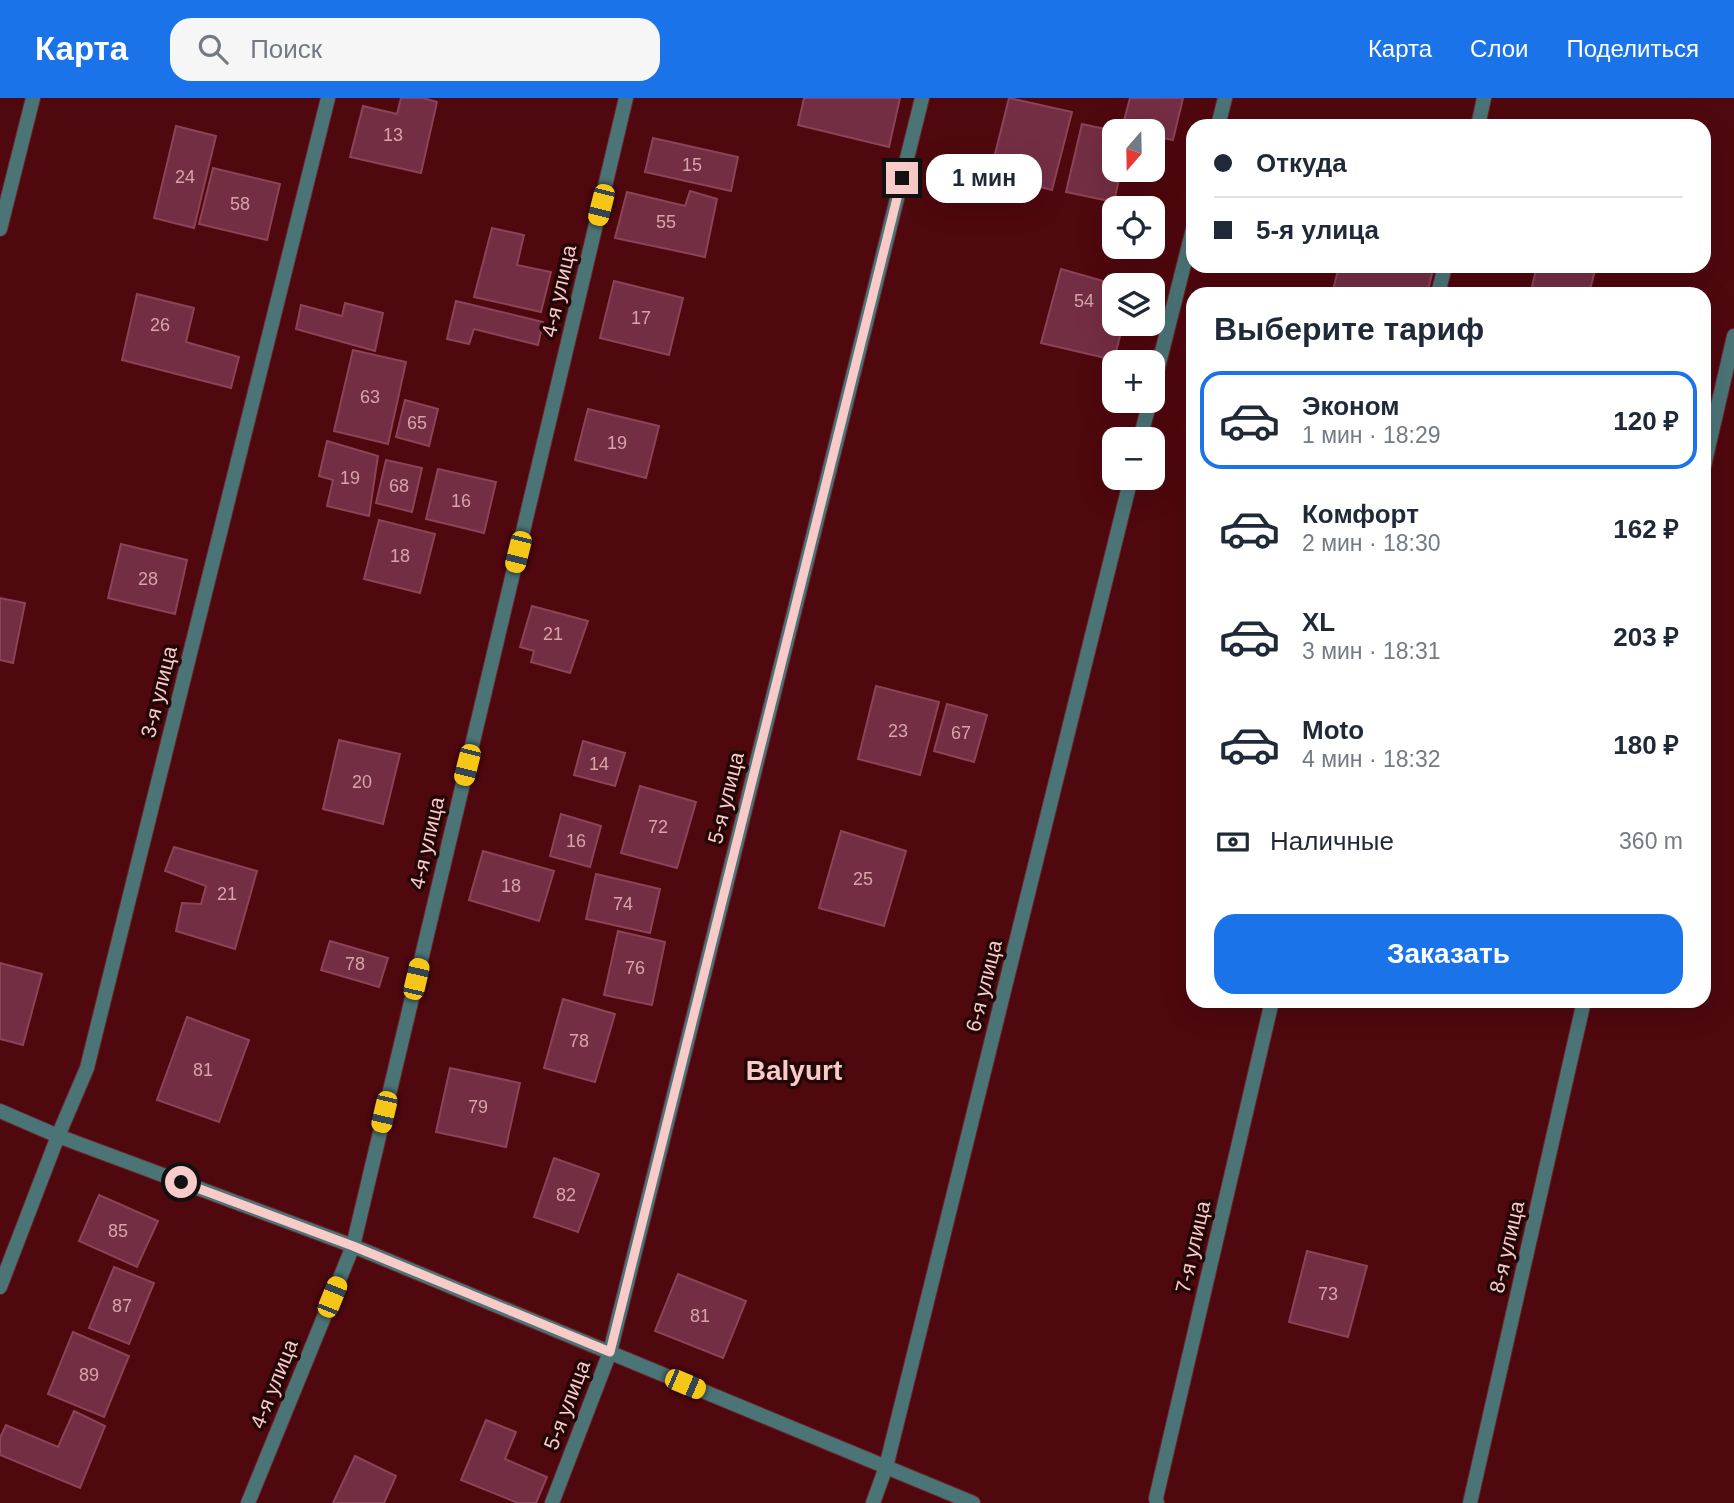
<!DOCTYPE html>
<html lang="ru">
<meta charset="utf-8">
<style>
body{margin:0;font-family:Arial,sans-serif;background:#f6f6f7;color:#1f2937;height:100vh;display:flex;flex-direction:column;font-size:26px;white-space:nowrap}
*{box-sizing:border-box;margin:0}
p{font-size:23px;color:#747a83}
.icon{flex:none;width:38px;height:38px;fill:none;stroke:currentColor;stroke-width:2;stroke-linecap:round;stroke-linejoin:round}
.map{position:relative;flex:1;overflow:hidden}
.panel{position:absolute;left:1186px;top:189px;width:525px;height:721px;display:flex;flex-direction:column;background:#fff;border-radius:21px;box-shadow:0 7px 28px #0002}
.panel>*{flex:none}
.top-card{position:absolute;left:1186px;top:21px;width:525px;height:154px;border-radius:21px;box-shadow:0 7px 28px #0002;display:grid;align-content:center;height:154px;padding:0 28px;background:#fff}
.needle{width:46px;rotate:200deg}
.buttons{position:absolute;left:1102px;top:21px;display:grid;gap:14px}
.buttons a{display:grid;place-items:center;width:63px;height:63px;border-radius:14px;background:#fff;box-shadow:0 7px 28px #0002;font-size:35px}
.end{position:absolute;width:32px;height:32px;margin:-16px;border:9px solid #f8cbc8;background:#111;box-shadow:0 0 0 4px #111}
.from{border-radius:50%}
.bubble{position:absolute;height:49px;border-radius:21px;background:#fff;box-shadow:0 7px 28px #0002;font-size:23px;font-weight:700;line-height:49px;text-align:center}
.car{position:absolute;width:21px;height:42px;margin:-21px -10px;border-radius:9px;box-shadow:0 0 5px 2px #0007;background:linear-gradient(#f5c518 24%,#345 0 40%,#f5c518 0 76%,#345 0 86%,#f5c518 0)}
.top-card b{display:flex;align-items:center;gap:24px;height:66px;font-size:26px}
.top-card b+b{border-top:2px solid #e0e1e3}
.top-card i{width:18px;height:18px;background:#1f2937}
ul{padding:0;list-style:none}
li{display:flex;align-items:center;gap:21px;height:98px;margin:0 14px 10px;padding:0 14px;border:4px solid transparent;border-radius:21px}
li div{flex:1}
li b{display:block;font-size:26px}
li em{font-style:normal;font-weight:700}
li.on{border-color:#1a73e8}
li>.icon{width:63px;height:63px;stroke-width:1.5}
h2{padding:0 28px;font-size:32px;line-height:84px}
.pay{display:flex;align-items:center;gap:18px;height:77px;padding:0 28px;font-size:26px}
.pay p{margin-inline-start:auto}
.action{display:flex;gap:14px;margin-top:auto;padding:14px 28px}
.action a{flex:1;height:80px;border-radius:21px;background:#1a73e8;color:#fff;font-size:28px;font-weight:700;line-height:80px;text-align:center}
header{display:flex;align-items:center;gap:42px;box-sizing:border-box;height:98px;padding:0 35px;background:#1a73e8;color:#fff}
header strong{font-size:33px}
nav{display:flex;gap:38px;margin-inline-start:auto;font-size:24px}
.search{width:490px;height:63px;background:#f6f6f7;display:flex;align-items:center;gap:18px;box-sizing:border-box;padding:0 24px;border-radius:21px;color:#747a83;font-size:26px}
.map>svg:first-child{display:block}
.building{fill:#742e44;stroke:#8c4358;stroke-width:2}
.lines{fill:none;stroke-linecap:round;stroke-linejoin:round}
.street-casing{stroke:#6a272c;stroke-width:16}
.street{stroke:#4b7477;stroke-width:14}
.route{stroke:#f8cbc8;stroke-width:9}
.labels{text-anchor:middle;stroke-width:7;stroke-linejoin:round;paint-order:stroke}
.number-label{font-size:18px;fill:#d7a4a7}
.street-label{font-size:21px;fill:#f8cbc8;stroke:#230606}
.district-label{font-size:28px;font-weight:bold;fill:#f8cbc8;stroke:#230606}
</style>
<header>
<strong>Карта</strong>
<div class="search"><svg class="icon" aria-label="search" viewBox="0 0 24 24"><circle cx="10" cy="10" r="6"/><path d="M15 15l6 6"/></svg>Поиск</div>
<nav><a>Карта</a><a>Слои</a><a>Поделиться</a></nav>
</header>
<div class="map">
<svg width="1734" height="1405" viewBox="0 0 1734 1405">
<rect width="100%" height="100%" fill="#4f080e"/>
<g class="building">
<polygon points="401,0 423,0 437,4 421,75 350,59 363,8 397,16"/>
<polygon points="804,0 900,0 889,49 798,27"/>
<polygon points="1009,0 1072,14 1052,92 990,76"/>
<polygon points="1130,0 1183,0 1173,42 1153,38 1153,33 1135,33 1122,30"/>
<polygon points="1082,26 1115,33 1115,72 1121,72 1114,104 1066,94"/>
<polygon points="176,28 216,38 194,130 154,120"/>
<polygon points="653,40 738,59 731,93 645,74"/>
<polygon points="213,70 280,86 267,142 199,126"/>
<polygon points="690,93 717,101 705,159 615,140 627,94 685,108"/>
<polygon points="492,130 524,137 517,167 551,174 541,214 474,199"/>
<polygon points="1339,168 1434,168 1427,196 1332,196"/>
<polygon points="1537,168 1596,168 1589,196 1530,196"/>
<polygon points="1061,171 1117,187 1115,187 1115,226 1123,226 1114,262 1041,245"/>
<polygon points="614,183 683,200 669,257 600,240"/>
<polygon points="137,196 194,210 186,244 239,259 231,290 122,262"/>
<polygon points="456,203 543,224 538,247 474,231 469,246 447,241"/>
<polygon points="345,205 383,215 375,253 296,231 301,207 342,218"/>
<polygon points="353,252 406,264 388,346 334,333"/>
<polygon points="405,302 438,311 429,348 396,339"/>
<polygon points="588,311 659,328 646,380 575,362"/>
<polygon points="327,343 378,358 369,418 327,408 333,382 319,378"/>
<polygon points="386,362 422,370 412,414 376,405"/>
<polygon points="438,371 496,384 484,435 426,421"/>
<polygon points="379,422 435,436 420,495 364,481"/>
<polygon points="121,446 187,462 175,516 108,500"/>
<polygon points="0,500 25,505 13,565 0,562"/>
<polygon points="532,508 588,523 570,575 531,564 534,553 520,549"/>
<polygon points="876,588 939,604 920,677 858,661"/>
<polygon points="947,606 987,617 974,664 934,653"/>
<polygon points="339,642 400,656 383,726 323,711"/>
<polygon points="583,643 625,655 615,688 574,677"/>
<polygon points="640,688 696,704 677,770 621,755"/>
<polygon points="561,716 601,728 590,769 550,758"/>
<polygon points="841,733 906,753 884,828 819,810"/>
<polygon points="174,749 257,773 235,851 176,833 182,805 201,806 206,788 165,773"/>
<polygon points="483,753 554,773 539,823 469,802"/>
<polygon points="596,776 660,791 650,835 586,821"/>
<polygon points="618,833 665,844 652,907 604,897"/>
<polygon points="330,843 388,860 379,889 321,872"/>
<polygon points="0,865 42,876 23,947 0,941"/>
<polygon points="563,901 615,916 595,984 544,970"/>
<polygon points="187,919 249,942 219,1024 157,1002"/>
<polygon points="450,970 520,985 506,1049 436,1034"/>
<polygon points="554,1060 599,1076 578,1134 534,1119"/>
<polygon points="99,1097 158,1123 137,1169 79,1143"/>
<polygon points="1307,1153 1367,1168 1348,1239 1289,1224"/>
<polygon points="114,1169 154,1185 129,1246 89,1230"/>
<polygon points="678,1176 746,1203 723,1260 655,1233"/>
<polygon points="73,1234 129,1258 104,1319 48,1296"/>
<polygon points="74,1313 105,1328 80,1390 0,1357 0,1340 6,1327 58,1349"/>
<polygon points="486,1322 516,1334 505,1361 547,1379 536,1405 518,1405 461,1382"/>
<polygon points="355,1358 396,1378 384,1405 333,1405"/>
</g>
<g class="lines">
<defs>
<g id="street">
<polyline points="1218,28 1225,0"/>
<polyline points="1478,28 1484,0"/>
<polyline points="0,131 33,0"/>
<polyline points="1438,196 1445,168"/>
<polyline points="1153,289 1194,127"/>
<polyline points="1140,341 1150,303"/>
<polyline points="1704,368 1734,238"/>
<polyline points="0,1013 58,1038 353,1148 973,1405"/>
<polyline points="0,1189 58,1038 87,970 328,0"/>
<polyline points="248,1405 353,1148 626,0"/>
<polyline points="552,1405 610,1254 922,0"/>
<polyline points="873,1405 886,1369 1131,380"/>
<polyline points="1157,1405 1156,1400 1272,903"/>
<polyline points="1470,1405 1584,903"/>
</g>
</defs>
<use href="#street" class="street-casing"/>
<use href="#street" class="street"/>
</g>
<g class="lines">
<polyline class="route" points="181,1084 353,1148 610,1254 902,80"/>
</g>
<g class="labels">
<g class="number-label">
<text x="393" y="43">13</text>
<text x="692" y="73">15</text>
<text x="185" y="85">24</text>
<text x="240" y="112">58</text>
<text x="666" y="130">55</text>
<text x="1084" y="209">54</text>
<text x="641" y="226">17</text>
<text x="160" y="233">26</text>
<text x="370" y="305">63</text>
<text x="417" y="331">65</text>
<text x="617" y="351">19</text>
<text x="350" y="386">19</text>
<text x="399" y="394">68</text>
<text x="461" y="409">16</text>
<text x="400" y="464">18</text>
<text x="148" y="487">28</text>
<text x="553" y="542">21</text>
<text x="898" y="639">23</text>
<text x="961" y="641">67</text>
<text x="599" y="672">14</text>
<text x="362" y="690">20</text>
<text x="658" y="735">72</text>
<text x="576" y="749">16</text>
<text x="863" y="787">25</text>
<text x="511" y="794">18</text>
<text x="227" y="802">21</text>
<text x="623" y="812">74</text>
<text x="355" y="872">78</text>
<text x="635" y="876">76</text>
<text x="579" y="949">78</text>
<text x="203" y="978">81</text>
<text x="478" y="1015">79</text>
<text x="566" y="1103">82</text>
<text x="118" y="1139">85</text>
<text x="1328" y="1202">73</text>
<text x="122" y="1214">87</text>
<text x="700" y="1224">81</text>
<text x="89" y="1283">89</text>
</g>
<g class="street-label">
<text transform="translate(559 193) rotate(-77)" y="7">4-я улица</text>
<text transform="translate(159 594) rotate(-76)" y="7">3-я улица</text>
<text transform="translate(726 700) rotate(-76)" y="7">5-я улица</text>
<text transform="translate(427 745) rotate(-77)" y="7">4-я улица</text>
<text transform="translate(984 888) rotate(-76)" y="7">6-я улица</text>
<text transform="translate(1193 1149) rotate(-77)" y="7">7-я улица</text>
<text transform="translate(1507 1149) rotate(-77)" y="7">8-я улица</text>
<text transform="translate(274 1286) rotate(-68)" y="7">4-я улица</text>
<text transform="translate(567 1307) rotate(-69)" y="7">5-я улица</text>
</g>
<g class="district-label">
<text x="794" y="982">Balyurt</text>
</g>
</g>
</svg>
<div class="buttons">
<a><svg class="needle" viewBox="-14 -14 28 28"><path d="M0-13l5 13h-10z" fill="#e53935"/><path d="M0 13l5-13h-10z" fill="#747a83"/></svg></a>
<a><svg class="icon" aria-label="locate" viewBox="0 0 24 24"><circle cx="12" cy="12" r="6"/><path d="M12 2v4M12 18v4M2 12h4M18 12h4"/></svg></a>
<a><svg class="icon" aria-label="layers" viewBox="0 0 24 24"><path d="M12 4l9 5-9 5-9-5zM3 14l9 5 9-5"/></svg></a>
<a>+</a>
<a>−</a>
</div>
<i class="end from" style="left:181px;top:1084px"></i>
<i class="end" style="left:902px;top:80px"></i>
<div class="bubble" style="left:926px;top:56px;width:116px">1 мин</div>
<i class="car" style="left:601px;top:107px;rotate:194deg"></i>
<i class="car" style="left:518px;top:454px;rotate:194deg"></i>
<i class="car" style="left:467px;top:667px;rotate:194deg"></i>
<i class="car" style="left:416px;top:881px;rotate:13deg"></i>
<i class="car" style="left:384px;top:1014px;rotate:193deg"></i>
<i class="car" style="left:332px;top:1199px;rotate:22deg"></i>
<i class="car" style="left:685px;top:1286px;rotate:113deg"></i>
<div class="top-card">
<b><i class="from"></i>Откуда</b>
<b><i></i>5-я улица</b>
</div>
<section class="panel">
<h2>Выберите тариф</h2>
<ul>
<li class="on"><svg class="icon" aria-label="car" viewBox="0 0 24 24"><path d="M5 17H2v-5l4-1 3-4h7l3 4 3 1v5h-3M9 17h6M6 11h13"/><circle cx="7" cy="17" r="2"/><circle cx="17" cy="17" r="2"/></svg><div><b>Эконом</b><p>1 мин · 18:29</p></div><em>120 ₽</em></li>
<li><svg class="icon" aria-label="car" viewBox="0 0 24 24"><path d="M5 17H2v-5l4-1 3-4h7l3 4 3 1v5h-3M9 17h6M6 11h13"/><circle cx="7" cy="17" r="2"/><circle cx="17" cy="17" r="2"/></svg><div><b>Комфорт</b><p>2 мин · 18:30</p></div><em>162 ₽</em></li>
<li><svg class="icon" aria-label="car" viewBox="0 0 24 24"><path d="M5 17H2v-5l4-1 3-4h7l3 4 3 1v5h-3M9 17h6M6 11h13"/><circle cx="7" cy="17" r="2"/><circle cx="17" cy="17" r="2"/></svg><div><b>XL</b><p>3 мин · 18:31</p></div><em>203 ₽</em></li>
<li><svg class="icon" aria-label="car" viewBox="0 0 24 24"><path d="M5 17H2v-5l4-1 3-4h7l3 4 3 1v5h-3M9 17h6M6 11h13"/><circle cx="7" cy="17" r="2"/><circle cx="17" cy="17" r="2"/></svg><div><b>Moto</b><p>4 мин · 18:32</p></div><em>180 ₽</em></li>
</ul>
<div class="pay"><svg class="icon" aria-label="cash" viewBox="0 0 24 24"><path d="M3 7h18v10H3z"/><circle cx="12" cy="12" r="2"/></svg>Наличные<p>360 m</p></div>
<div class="action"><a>Заказать</a></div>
</section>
</div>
